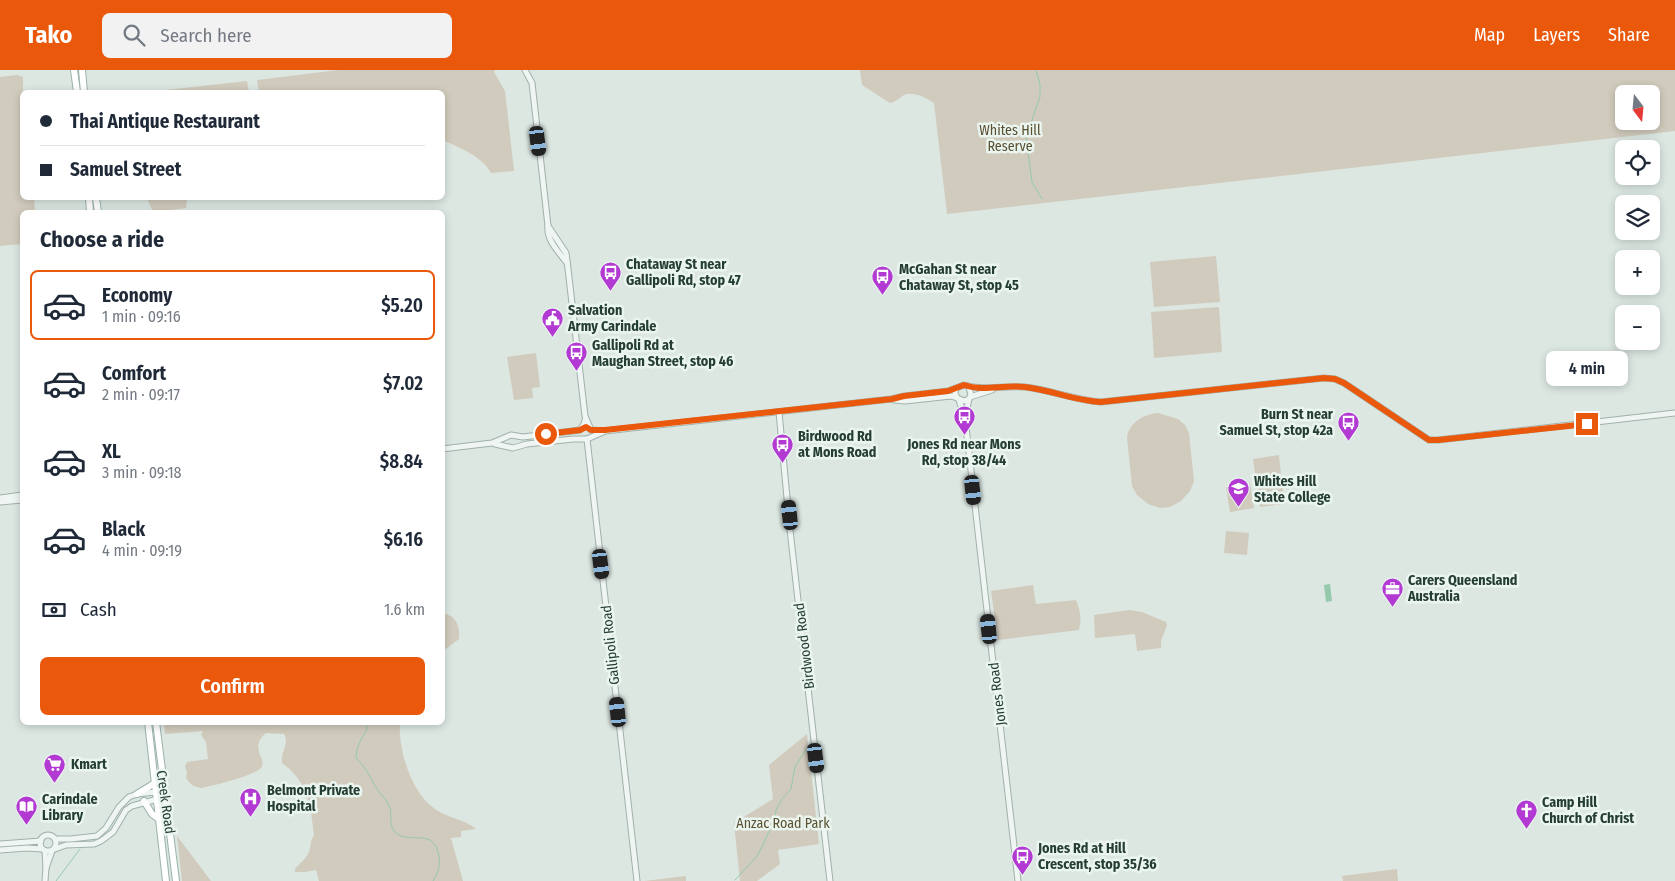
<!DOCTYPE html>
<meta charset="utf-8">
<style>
body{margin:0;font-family:"Fira Sans Condensed",sans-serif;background:#f2f2f3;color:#1f2937;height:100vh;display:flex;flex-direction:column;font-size:19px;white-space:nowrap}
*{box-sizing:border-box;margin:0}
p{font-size:16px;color:#747a83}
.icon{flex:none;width:28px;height:28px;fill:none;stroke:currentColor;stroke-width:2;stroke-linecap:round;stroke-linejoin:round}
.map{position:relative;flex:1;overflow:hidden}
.side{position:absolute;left:20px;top:140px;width:425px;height:515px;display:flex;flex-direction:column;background:#fff;border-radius:8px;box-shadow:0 2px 8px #0003}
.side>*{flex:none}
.guide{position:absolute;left:20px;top:20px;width:425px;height:110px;border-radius:8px;box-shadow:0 2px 8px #0003;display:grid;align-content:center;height:110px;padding:0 20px;background:#fff}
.needle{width:32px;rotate:164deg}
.buttons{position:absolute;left:1615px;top:15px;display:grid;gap:10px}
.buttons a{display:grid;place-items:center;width:45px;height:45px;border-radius:8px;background:#fff;box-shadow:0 2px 8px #0003;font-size:25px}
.end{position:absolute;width:22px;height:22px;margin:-11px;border:6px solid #ea580c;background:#fff;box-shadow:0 0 0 2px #fff}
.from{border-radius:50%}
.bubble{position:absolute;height:35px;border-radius:8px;background:#fff;box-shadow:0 2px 8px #0003;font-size:16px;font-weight:600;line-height:35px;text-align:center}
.car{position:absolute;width:15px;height:30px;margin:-15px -8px;border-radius:6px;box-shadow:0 0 4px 1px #0007;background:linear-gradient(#222 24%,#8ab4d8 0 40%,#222 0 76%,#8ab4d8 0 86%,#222 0)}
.guide b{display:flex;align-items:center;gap:18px;height:48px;font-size:19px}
.guide b+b{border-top:1px solid #e0e1e3}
.guide i{width:12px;height:12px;background:#1f2937}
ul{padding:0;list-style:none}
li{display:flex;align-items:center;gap:15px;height:70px;margin:0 10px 8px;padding:0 10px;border:2px solid transparent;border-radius:8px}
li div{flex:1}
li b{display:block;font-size:19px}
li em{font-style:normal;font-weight:600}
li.active{border-color:#ea580c}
li>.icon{width:45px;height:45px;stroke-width:1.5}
h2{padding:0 20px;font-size:22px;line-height:60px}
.pay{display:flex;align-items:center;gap:12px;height:55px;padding:0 20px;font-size:19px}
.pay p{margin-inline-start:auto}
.cta{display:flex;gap:10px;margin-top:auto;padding:10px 20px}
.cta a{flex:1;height:58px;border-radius:8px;background:#ea580c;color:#fff;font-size:20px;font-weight:600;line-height:58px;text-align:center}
header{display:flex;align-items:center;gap:30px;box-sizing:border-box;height:70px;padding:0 25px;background:#ea580c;color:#fff}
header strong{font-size:24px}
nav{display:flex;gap:28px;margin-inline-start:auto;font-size:18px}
.search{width:350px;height:45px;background:#f2f2f3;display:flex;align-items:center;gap:12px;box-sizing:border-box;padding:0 18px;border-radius:8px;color:#747a83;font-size:19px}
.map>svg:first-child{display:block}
.green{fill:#d1cbbd;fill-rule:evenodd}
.water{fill:#95c9ac}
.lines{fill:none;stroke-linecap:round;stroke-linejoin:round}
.stream{stroke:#95c9ac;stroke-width:1}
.tertiary-casing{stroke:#a1b1aa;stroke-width:7}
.primary-casing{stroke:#9bb3a8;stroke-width:8}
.tertiary{stroke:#eff5f3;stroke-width:5}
.primary{stroke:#fff;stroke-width:6}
.route{stroke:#ea580c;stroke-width:6}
.labels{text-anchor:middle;stroke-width:5;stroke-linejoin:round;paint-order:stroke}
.park-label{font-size:14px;fill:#5a5032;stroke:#ebf5f0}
.poi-label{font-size:14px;font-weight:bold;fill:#253e33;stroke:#ebf5f0;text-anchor:start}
.street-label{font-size:14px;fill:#253e33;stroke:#ebf5f0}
</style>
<header>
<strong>Tako</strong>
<div class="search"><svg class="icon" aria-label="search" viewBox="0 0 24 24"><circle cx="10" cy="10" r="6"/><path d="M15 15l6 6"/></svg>Search here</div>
<nav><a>Map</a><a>Layers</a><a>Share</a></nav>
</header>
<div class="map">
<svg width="1675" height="811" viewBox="0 0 1675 811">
<rect width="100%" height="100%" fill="#dce7e2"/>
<g class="green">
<path d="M338,0H495L494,2L505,21L514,101L491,103C481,85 461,79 443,70L442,22H259L257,10Z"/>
<path d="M860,0H1675V61L947,144L934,33C926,28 914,21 904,25C899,28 896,32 890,33L862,15ZM1624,24H1651V51H1624Z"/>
<polygon points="17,5 23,7 22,128 34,128 35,142 22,142 22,174 0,176 0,7"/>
<polygon points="247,11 249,22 148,22"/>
<polygon points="147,128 187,128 186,138 153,142"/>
<polygon points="1216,186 1220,232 1154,237 1150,192"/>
<polygon points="1219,237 1222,282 1154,288 1151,242"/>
<polygon points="536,283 540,317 532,318 533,328 514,330 507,287"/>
<path d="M1158,343L1178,349L1185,355L1189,363L1194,411L1190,421L1181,431L1170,437L1160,438L1148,434L1137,425L1132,416L1127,368C1128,353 1144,344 1158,343Z"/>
<polygon points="1279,385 1284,434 1260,437 1253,389"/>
<polygon points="1250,414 1254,438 1230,442 1226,417"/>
<polygon points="1226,461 1249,463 1247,485 1224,483"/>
<path d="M1033,515L1036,534L1076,530C1080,540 1082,548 1079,560L998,570L991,521Z"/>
<polygon points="1129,540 1142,542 1166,552 1167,555 1161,571 1161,578 1137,581 1135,564 1095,568 1094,545"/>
<path d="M445,544C457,546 460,558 459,569L443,581V545Z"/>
<path d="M164,653H400C398,679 411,723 435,739C447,748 465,749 476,759L461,761V767L451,768L463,811H319L316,800L305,802H295V799C299,794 306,789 309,782C311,776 310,771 314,765C310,734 309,713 282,693C280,682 290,674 284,664L266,663C248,678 268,689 261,698C255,705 212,716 201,718C194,717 190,714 186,708L187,702L185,696L187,692L208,689L206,672L201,665L203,661L165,664Z"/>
<polygon points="807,664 819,774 778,780 780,794 757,811 740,811 734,753 773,729 769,695"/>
<polygon points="177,766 211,811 182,811"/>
<polygon points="1397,799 1398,811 1343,811 1342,806"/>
<polygon points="686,806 686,811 644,811"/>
</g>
<polygon class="water" points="1330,514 1332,531 1326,532 1324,515"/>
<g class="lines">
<g class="stream">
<polyline points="1036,0 1040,14 1040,27 1026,67 1032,112 1042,129"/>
<path d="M366,652L367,660C361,669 356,677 356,688C366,697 370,708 377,719C381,725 386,729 389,735C393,743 388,753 394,761C408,776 431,757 438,782C441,794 439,801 433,811"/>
<polyline points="735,810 757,786 763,775 775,747 776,740 782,729 791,719 795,697 806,679"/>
<polyline points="56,811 80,779"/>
</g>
<defs>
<g id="tertiary">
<path d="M525,0L532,13L548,156C546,170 559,182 567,193"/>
<path d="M548,156L566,183L567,190L585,346L591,360L605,361L891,329L905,326L948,321L964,315C984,321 1004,315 1025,317C1051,320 1075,330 1101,332L1324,308L1335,309L1344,313L1429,370H1438L1675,343"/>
<polyline points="956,319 955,323 957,328 964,331 969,329 971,325 969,317"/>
<polyline points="970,327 992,320"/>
<polyline points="894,330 905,331 951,326 957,328"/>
<polyline points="959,330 965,348 1018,811"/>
<polyline points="779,342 790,460 830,811"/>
<polyline points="965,347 969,329"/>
<polyline points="587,369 637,811"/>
<polyline points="495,374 513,378 527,374 573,369 587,369 603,362"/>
<polyline points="442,379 492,373 511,365 523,367 580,360 584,354 585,350"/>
<polyline points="0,428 22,425"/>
<polyline points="0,432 22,430"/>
<circle cx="48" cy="773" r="8"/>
<polyline points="56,769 71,769 97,766 106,758 119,737 129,727 137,724 164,721"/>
<polyline points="0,774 41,771"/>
<polyline points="55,779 66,775 94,774 101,771 113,762 126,740 132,736 165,727"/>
<polyline points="0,780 27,778 42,779"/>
<polyline points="46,798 52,781"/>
<polyline points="45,811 46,798 45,781"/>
</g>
<g id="primary">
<polyline points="74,0 77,22"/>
<polyline points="82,0 84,22"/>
<polyline points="89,128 90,142"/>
<polyline points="96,128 98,142"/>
<polyline points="148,652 166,811"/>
<polyline points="156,652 176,811"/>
<polyline points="137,724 155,713"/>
<polyline points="144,731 152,744 159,749"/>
</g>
</defs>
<use href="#tertiary" class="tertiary-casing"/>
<use href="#primary" class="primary-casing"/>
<use href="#tertiary" class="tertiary"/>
<use href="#primary" class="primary"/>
</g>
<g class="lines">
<path class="route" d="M546,364L580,360L586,357L591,360H605L892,329L904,326L948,321L964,315C984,322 1004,314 1025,317C1051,320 1075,331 1101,332L1324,308L1335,309L1344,313L1429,370H1438L1587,354"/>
</g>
<defs>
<symbol id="bus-pin" viewBox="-11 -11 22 30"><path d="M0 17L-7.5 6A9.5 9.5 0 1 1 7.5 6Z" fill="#b23ad3" stroke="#ebf5f0"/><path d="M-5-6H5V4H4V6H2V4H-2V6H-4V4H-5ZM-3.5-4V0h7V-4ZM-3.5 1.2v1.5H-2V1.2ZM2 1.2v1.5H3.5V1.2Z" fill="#fff"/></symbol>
<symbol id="civic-pin" viewBox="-11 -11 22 30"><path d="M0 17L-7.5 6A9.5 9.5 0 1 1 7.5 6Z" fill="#b23ad3" stroke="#ebf5f0"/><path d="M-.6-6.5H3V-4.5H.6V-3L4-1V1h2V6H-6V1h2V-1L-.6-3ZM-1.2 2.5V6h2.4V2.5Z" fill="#fff"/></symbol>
<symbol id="school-pin" viewBox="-11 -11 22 30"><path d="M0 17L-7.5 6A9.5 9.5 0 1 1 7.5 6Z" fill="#b23ad3" stroke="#ebf5f0"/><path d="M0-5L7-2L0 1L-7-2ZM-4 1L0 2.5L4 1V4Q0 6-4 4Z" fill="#fff"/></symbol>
<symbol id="office-pin" viewBox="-11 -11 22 30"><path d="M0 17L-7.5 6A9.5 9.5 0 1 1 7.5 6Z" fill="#b23ad3" stroke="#ebf5f0"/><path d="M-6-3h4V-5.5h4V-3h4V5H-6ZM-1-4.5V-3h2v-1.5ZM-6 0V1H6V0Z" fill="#fff"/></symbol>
<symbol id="supermarket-pin" viewBox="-11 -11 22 30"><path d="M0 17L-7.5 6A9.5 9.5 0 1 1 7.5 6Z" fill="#b23ad3" stroke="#ebf5f0"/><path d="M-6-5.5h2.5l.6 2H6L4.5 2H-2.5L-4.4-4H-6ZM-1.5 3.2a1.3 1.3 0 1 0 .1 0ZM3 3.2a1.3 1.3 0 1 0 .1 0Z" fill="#fff"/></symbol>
<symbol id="hospital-pin" viewBox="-11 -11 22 30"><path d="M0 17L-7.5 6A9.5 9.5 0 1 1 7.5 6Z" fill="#b23ad3" stroke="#ebf5f0"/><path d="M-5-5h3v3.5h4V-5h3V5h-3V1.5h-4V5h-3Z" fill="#fff"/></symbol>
<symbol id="library-pin" viewBox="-11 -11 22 30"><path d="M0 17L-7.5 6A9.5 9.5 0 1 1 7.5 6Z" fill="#b23ad3" stroke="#ebf5f0"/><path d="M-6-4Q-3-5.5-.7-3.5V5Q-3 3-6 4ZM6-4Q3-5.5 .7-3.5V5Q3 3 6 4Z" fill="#fff"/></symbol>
<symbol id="church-pin" viewBox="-11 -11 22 30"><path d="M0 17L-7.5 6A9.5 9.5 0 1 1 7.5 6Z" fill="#b23ad3" stroke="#ebf5f0"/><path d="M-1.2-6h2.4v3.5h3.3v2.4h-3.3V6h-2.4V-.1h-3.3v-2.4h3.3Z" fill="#fff"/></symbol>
</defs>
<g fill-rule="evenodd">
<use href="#bus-pin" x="598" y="190" width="25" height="34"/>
<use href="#bus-pin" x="870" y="194" width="25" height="34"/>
<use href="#civic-pin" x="540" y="236" width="25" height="34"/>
<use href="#bus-pin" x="564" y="270" width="25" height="34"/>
<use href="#bus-pin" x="952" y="334" width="25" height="34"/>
<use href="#bus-pin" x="1336" y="340" width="25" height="34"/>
<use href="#bus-pin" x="770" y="362" width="25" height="34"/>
<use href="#school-pin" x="1226" y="406" width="25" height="34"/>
<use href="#office-pin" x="1380" y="506" width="25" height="34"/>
<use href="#supermarket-pin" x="42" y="682" width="25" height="34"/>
<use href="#hospital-pin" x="238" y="716" width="25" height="34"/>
<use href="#library-pin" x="14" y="724" width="25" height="34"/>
<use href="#church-pin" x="1514" y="728" width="25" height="34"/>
<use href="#bus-pin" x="1010" y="774" width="25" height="34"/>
</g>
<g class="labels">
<g class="park-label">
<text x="1010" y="65">Whites Hill<tspan x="1010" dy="16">Reserve</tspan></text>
<text x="783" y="758">Anzac Road Park</text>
</g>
<g class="poi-label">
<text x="626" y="199">Chataway St near<tspan x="626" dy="16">Gallipoli Rd, stop 47</tspan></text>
<text x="899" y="204">McGahan St near<tspan x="899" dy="16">Chataway St, stop 45</tspan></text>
<text x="568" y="245">Salvation<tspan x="568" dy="16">Army Carindale</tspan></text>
<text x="592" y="280">Gallipoli Rd at<tspan x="592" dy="16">Maughan Street, stop 46</tspan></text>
<text x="1333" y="349" text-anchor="end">Burn St near<tspan x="1333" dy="16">Samuel St, stop 42a</tspan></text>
<text x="798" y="371">Birdwood Rd<tspan x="798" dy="16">at Mons Road</tspan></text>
<text x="964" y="379" text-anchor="middle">Jones Rd near Mons<tspan x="964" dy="16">Rd, stop 38/44</tspan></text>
<text x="1254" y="416">Whites Hill<tspan x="1254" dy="16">State College</tspan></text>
<text x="1408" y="515">Carers Queensland<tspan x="1408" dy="16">Australia</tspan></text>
<text x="71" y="699">Kmart</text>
<text x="267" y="725">Belmont Private<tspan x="267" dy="16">Hospital</tspan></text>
<text x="42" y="734">Carindale<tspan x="42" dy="16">Library</tspan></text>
<text x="1542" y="737">Camp Hill<tspan x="1542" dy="16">Church of Christ</tspan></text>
<text x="1038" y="783">Jones Rd at Hill<tspan x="1038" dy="16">Crescent, stop 35/36</tspan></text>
</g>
<g class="street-label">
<text transform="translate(610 575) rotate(-96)" y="5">Gallipoli Road</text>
<text transform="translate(804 576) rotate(-97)" y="5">Birdwood Road</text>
<text transform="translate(997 624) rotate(-97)" y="5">Jones Road</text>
<text transform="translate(166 732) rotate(82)" y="5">Creek Road</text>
</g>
</g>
</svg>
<div class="buttons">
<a><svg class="needle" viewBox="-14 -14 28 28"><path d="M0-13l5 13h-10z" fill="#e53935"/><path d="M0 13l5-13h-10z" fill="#747a83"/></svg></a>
<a><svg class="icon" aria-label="locate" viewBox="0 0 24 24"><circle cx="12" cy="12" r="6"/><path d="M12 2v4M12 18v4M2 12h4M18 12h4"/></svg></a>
<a><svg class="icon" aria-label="layers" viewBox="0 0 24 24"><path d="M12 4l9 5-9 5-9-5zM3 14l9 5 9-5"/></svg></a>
<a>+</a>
<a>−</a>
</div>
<i class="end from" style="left:546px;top:364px"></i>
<i class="end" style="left:1587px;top:354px"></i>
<div class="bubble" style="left:1546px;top:281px;width:82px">4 min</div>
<i class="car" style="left:538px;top:71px;rotate:173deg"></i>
<i class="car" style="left:973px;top:420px;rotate:174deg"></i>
<i class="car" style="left:790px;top:445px;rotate:354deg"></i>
<i class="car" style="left:601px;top:494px;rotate:173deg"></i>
<i class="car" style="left:989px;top:559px;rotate:354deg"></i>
<i class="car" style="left:618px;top:642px;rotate:354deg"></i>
<i class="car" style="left:816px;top:688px;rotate:173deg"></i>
<div class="guide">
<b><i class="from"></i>Thai Antique Restaurant</b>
<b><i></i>Samuel Street</b>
</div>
<section class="side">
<h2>Choose a ride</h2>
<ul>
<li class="active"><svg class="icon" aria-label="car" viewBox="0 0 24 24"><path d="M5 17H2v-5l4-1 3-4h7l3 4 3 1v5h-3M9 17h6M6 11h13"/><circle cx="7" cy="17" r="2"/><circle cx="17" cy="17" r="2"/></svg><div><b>Economy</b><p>1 min · 09:16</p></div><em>$5.20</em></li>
<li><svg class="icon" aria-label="car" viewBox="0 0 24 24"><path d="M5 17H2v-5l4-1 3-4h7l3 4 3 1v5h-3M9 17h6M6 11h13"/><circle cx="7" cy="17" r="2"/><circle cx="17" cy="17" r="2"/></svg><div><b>Comfort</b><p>2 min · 09:17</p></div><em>$7.02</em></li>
<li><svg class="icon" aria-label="car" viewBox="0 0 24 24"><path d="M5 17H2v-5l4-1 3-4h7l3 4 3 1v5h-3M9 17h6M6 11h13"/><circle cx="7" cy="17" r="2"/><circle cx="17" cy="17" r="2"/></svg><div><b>XL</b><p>3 min · 09:18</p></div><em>$8.84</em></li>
<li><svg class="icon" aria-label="car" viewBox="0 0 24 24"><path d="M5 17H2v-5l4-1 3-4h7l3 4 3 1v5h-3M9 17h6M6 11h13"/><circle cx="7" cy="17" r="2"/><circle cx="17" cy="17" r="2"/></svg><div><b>Black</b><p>4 min · 09:19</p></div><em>$6.16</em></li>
</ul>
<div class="pay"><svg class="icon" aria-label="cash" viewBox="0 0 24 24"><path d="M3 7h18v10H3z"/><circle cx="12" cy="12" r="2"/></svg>Cash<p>1.6 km</p></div>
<div class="cta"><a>Confirm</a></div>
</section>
</div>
